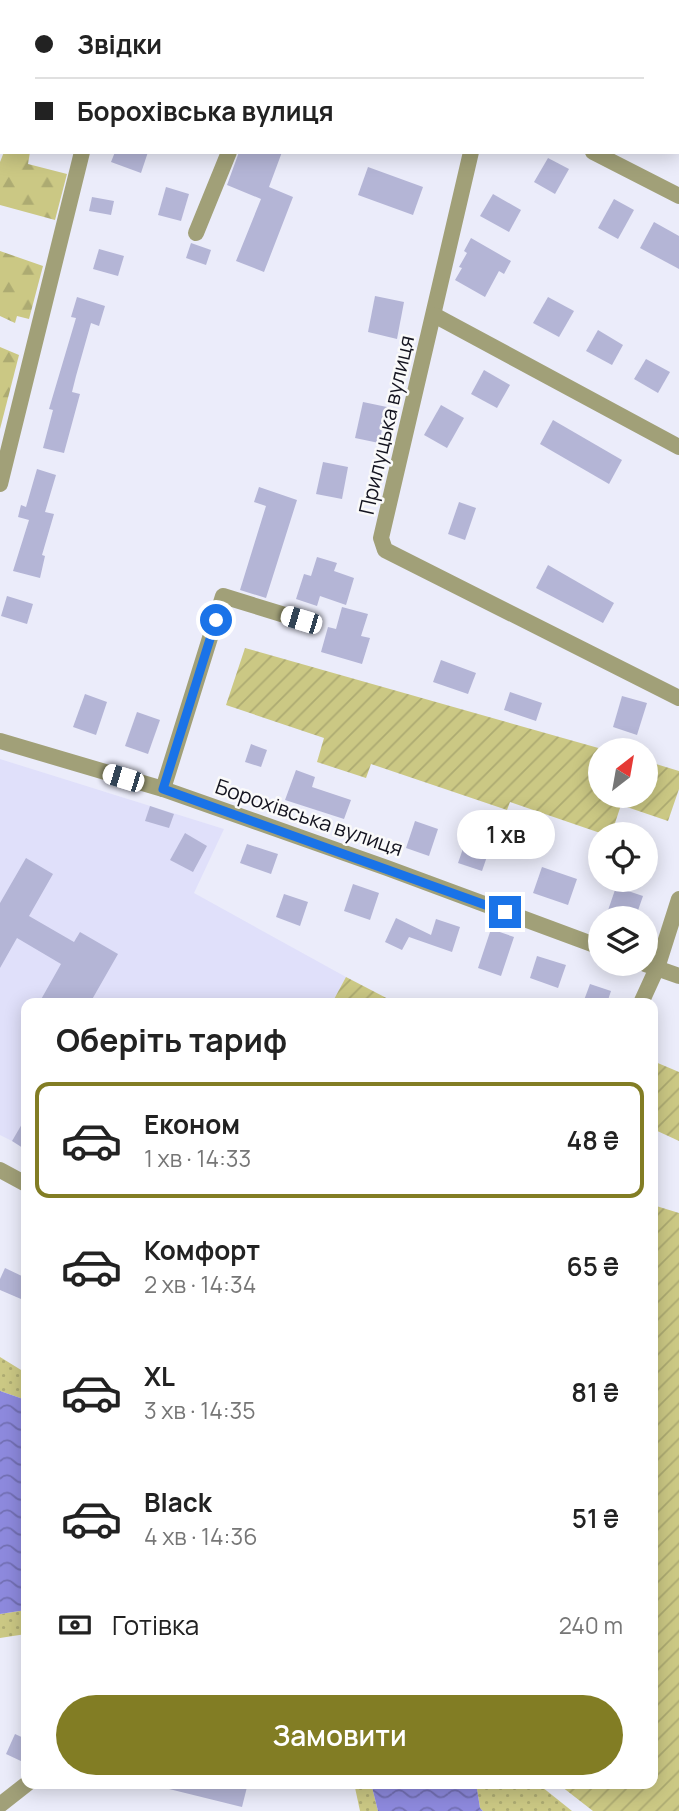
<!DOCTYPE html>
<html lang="uk">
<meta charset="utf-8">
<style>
body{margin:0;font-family:Manrope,sans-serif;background:#f6f6f6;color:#222;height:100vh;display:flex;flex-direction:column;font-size:26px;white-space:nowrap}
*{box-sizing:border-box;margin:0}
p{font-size:23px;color:#767676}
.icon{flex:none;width:38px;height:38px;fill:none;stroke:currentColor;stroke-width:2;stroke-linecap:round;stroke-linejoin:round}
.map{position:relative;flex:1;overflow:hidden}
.drawer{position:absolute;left:21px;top:998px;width:637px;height:791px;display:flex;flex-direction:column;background:#fff;border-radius:14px;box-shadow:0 4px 18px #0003}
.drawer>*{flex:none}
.banner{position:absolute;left:0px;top:0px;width:679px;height:154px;box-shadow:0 4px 18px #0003;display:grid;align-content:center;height:154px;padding:0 35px;background:#fff}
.needle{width:46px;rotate:31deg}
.fabs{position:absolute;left:588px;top:738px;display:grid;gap:14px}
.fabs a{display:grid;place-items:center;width:70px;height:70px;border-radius:50%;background:#fff;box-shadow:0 4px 18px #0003;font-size:35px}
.end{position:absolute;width:32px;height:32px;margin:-16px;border:9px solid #1a73e8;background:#fff;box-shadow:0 0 0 4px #fff}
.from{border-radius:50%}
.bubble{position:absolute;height:49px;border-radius:24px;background:#fff;box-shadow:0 4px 18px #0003;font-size:23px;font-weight:600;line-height:49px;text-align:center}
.car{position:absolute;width:21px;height:42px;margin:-21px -10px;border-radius:9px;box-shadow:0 0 5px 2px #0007;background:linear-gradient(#fff 24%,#345 0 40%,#fff 0 76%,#345 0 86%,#fff 0)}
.banner b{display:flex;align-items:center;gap:24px;height:66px;font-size:26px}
.banner b+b{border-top:2px solid #e0e0e0}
.banner i{width:18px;height:18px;background:#222}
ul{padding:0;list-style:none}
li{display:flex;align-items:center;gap:21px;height:116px;margin:0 14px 10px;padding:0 21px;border:4px solid transparent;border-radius:14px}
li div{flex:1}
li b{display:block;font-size:26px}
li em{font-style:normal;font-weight:600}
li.selected{border-color:#827d24}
li>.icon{width:63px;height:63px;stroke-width:1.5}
h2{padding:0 35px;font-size:32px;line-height:84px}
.pay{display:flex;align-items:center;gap:18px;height:77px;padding:0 35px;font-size:26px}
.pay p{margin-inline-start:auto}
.primary-button{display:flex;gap:14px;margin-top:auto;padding:14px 35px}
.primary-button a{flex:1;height:80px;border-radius:42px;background:#827d24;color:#fff;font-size:28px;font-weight:600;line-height:80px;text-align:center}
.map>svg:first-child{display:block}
.built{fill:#e0e0fa}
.grass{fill:url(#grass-dots)}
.forest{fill:url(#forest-firs)}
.garden{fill:url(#garden-furrows)}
.water{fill:url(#water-waves)}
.building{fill:#b4b5d6}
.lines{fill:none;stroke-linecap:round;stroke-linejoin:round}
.minor{stroke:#a1a078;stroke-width:16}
.route{stroke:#1a73e8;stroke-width:9}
.labels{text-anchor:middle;stroke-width:5;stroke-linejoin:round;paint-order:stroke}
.street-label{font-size:21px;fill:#141420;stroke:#fafafa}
</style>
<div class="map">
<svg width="679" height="1811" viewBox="0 0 679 1811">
<defs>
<pattern id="grass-dots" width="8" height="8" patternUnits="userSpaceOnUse" patternTransform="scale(1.75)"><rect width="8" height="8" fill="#cbc884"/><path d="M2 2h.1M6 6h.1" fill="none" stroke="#adab72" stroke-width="1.8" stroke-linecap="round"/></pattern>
<pattern id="forest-firs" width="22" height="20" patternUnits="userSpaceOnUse" patternTransform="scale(1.75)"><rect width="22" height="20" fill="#cbc884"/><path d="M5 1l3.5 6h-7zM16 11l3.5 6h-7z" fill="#adab72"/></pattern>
<pattern id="garden-furrows" width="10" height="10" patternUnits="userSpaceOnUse" patternTransform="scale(1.75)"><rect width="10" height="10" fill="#cbc884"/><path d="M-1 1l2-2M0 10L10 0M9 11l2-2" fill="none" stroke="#adab72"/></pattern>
<pattern id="water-waves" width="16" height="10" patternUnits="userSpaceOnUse" patternTransform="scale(1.75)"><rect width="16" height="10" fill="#8d89dd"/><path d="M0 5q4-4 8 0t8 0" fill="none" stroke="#726fb3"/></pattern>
</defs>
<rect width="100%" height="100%" fill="#ebecfa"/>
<polygon class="built" points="0,759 224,829 194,893 346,977 332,1003 26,1003 26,1117 12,1141 0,1135"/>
<g class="grass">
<polygon points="0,1357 26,1373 26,1400 0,1391"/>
<polygon points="26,1610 26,1634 0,1638 0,1614"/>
<polygon points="354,1783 371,1783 378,1811 360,1811"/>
<polygon points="476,1783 537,1783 572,1811 483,1811 480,1808"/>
</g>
<g class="forest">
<polygon points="4,152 30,152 28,164 67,174 55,220 0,205 0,162"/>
<polygon points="0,251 43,266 29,319 17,316 15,323 0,316"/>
<polygon points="0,347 19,355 0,429"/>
</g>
<g class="garden">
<polygon points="245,648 609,751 600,751 600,796 646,796 646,761 679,771 679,789 668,821 621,805 611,835 606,835 510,802 507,810 371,764 366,778 317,762 324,738 226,705"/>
<polygon points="346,977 396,1003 332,1003"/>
<polygon points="653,1061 679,1072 679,1141 653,1129"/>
<polygon points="653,1205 679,1213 679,1811 593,1811 557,1783 653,1783 653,1465 658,1449 653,1447"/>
</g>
<g class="water">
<polygon points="0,1391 26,1400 26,1470 21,1480 21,1495 26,1496 26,1610 0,1614"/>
<polygon points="371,1783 476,1783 480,1808 483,1811 378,1811"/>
</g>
<g class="building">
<polygon points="115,152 148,152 141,173 111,162"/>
<polygon points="239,152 282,152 269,187 293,197 264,272 236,261 261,199 227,185"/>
<polygon points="548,158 569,169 555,194 534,182"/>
<polygon points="368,167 423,187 413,215 358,195"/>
<polygon points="166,187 189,194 181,221 158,215"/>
<polygon points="493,194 521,210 509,232 480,216"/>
<polygon points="92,197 114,201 111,215 89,211"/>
<polygon points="614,199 634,210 618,239 598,228"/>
<polygon points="654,222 679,236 679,269 640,248"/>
<polygon points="471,238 511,261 504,274 499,271 485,297 455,280 462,268 459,267 467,253 464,251"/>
<polygon points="191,243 211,250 206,265 186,258"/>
<polygon points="99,249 124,256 118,276 93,269"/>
<polygon points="375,296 404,302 397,339 368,332"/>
<polygon points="77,297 105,306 99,326 91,323 76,376 72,392 80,394 64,453 43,448 53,410 49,409 76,318 71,317"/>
<polygon points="548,297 574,311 559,337 533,323"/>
<polygon points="598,330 623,345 612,365 586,351"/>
<polygon points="646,359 670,372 658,393 634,379"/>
<polygon points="484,370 510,385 497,408 471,394"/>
<polygon points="363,402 387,407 379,443 355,438"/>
<polygon points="441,405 464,418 447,448 424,435"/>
<polygon points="553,420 622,460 609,484 540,444"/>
<polygon points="323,462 348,467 342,499 316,494"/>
<polygon points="37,469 56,475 45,512 54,514 42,555 45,556 40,578 13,571 29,520 18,517 21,505 26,507"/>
<polygon points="259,487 297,500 266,598 240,590 266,506 254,502"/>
<polygon points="459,502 476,508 465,540 448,534"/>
<polygon points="317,557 337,563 334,571 354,578 346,605 320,596 317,606 296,599 304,574 311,576"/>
<polygon points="548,565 614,603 603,623 536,588"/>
<polygon points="7,596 33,604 27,624 1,616"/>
<polygon points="342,607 368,614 361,636 370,638 362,664 321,652 328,627 336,629"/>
<polygon points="441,660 476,673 468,694 433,682"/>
<polygon points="510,692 542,703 536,721 504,710"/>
<polygon points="85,694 107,702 96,735 73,727"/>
<polygon points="622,696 647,703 637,735 613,727"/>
<polygon points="137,712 160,720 148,754 125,746"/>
<polygon points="251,744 267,750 261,767 245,762"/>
<polygon points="296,770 315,777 312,787 351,800 344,819 285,800"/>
<polygon points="150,806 174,814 169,828 145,821"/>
<polygon points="415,821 438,829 429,856 406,848"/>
<polygon points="185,833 207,846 193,872 170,860"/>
<polygon points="467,837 491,845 482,871 458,863"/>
<polygon points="247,844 278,854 271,874 240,863"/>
<polygon points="26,858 53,874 29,916 74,942 80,932 118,954 90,1003 39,1003 61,964 17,938 0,968 0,903"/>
<polygon points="542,867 577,879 568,905 533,893"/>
<polygon points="353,884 379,893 370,920 344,911"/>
<polygon points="616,887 643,896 635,919 605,919"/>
<polygon points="284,894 308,902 300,926 276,917"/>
<polygon points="396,918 431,935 436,919 460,927 452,952 409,937 402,950 385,942"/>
<polygon points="491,929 514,937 501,976 478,968"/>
<polygon points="537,956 566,965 558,988 530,978"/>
<polygon points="590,984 611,991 607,1003 583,1003"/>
<polygon points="26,1117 26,1150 12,1141"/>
<polygon points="5,1268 26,1278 26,1288 21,1299 0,1290 0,1279"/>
<polygon points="15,1734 26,1739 26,1754 23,1762 6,1754"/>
<polygon points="166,1783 248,1783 242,1807 165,1788"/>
</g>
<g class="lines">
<g class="minor">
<polyline points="91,0 96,2"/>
<polyline points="128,2 129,0"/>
<polyline points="501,2 502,0"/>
<polyline points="471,152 381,538 385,550 679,698"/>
<polyline points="593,152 679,196"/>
<polyline points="196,233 229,152"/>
<polyline points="434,315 679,447"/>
<polyline points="0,484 82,152"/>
<polyline points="0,741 163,789 387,868 600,947"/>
<polyline points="163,789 223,596 301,620"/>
<polyline points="645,964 679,976"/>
<polyline points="641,1003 657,968 679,899"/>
<polyline points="0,1170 26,1184"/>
<polyline points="0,1805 28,1783"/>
</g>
</g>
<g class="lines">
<polyline class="route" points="216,620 163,789 505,912"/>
</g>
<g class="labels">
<g class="street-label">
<text transform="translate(387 425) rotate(-77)" y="7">Прилуцька вулиця</text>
<text transform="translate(309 818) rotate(19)" y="7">Борохівська вулиця</text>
</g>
</g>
</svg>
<div class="fabs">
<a><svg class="needle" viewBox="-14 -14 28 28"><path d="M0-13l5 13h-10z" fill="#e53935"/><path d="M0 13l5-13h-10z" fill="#767676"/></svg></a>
<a><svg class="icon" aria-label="locate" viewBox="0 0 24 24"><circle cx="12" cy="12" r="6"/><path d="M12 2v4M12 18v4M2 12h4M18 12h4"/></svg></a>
<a><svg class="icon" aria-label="layers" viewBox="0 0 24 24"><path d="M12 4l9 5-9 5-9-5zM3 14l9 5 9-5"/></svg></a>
</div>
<i class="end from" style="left:216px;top:620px"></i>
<i class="end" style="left:505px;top:912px"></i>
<div class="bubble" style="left:457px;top:810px;width:98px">1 хв</div>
<i class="car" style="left:301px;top:620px;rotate:287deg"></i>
<i class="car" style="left:123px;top:778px;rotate:287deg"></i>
<div class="banner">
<b><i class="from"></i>Звідки</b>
<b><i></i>Борохівська вулиця</b>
</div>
<section class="drawer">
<h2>Оберіть тариф</h2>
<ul>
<li class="selected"><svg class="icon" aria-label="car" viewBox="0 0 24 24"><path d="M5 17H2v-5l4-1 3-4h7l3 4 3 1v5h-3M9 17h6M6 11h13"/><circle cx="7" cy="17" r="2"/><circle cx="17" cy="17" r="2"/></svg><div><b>Економ</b><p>1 хв · 14:33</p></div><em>48 ₴</em></li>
<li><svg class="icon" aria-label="car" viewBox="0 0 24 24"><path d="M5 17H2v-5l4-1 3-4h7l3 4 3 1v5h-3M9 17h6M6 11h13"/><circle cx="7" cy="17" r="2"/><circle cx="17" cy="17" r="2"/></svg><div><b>Комфорт</b><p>2 хв · 14:34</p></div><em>65 ₴</em></li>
<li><svg class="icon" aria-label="car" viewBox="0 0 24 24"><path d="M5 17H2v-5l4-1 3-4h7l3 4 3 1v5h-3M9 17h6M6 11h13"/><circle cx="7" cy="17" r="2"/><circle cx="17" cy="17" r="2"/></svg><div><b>XL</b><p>3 хв · 14:35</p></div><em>81 ₴</em></li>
<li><svg class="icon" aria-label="car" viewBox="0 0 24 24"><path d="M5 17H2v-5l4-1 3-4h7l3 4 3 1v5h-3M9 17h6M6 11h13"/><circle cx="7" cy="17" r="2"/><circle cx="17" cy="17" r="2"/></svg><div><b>Black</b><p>4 хв · 14:36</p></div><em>51 ₴</em></li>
</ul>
<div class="pay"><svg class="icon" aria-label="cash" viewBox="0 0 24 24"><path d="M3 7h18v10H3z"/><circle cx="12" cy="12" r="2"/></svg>Готівка<p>240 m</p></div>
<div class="primary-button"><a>Замовити</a></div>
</section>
</div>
